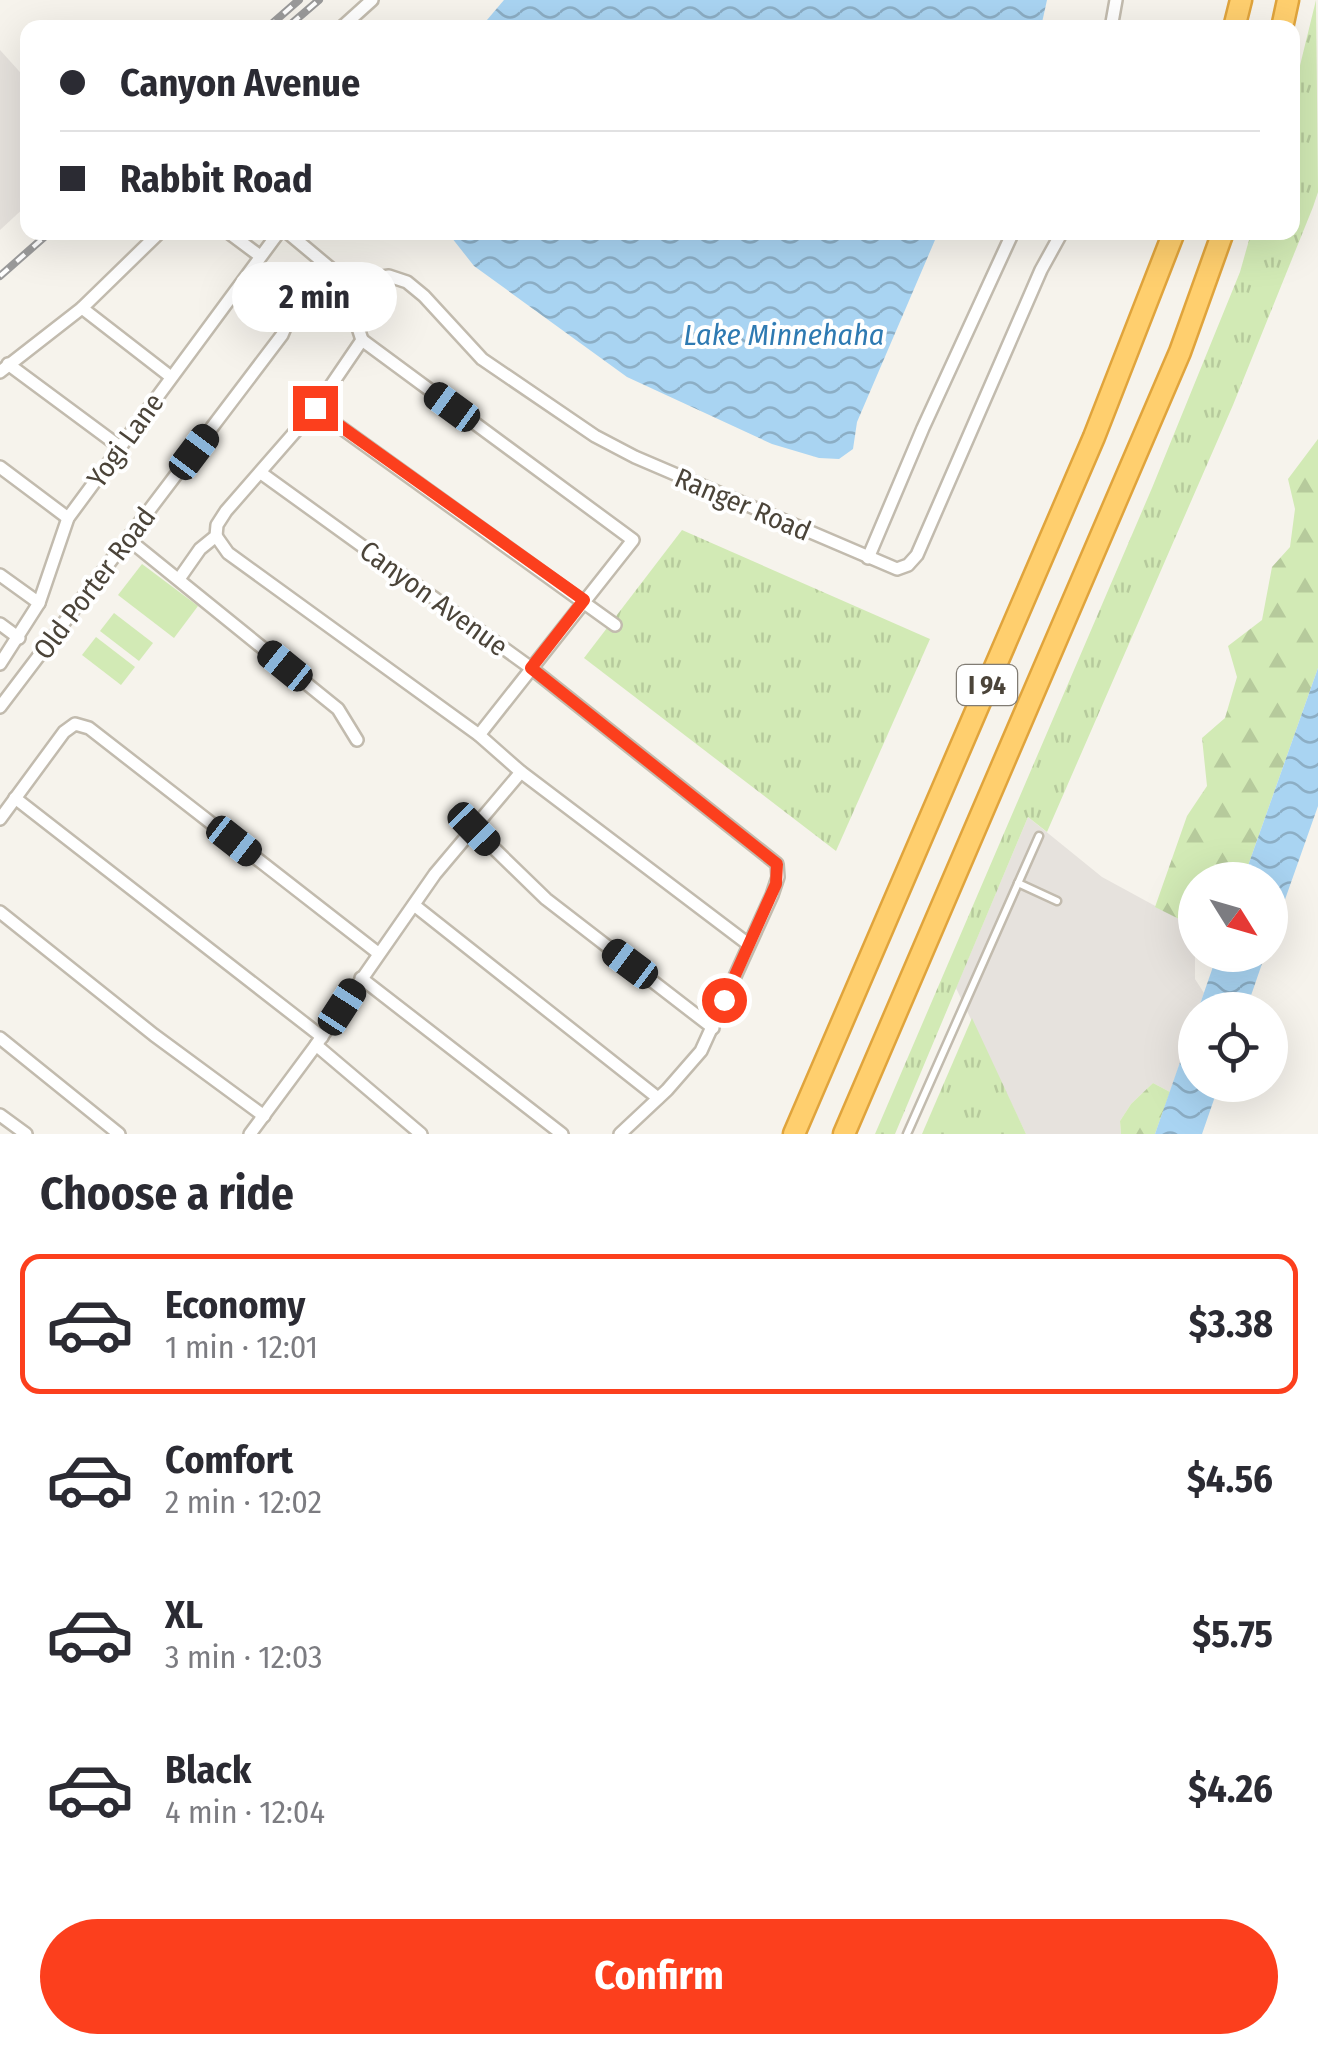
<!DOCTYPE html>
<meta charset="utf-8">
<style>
body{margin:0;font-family:"Fira Sans Condensed",sans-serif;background:#f7f7f7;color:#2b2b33;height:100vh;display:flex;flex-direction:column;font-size:38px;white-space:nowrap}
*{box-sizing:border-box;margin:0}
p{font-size:32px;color:#7c7c81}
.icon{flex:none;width:55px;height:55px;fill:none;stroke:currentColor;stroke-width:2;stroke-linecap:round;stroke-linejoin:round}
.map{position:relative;height:1134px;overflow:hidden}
.panel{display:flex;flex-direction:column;background:#fff;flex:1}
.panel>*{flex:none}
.top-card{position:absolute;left:20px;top:20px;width:1280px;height:220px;border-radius:20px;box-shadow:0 10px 40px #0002;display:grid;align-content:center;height:220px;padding:0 40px;background:#fff}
.needle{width:65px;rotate:127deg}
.tools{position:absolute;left:1178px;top:862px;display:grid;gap:20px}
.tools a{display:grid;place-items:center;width:110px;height:110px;border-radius:50%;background:#fff;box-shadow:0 10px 40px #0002;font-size:50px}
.end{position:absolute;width:45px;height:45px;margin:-22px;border:12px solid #fc3f1d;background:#fff;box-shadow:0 0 0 5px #fff}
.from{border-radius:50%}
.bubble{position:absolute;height:70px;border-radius:35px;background:#fff;box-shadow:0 10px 40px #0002;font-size:32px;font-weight:700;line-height:70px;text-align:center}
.car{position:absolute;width:30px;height:60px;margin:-30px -15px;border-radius:12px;box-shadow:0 0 8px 2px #0007;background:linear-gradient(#222 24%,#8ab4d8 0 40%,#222 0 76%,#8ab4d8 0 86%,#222 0)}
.top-card b{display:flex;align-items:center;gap:35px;height:95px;font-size:38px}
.top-card b+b{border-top:2px solid #e1e1e2}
.top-card i{width:25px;height:25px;background:#2b2b33}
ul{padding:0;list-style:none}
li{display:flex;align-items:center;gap:30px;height:140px;margin:0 20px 15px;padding:0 20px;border:5px solid transparent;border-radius:20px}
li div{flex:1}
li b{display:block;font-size:38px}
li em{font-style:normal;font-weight:700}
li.on{border-color:#fc3f1d}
li>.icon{width:90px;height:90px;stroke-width:1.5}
h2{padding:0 40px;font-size:45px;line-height:120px}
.button{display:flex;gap:20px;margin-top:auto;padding:20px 40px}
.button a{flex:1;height:115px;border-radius:60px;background:#fc3f1d;color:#fff;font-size:40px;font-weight:700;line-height:115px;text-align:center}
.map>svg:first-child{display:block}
.industrial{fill:#e6e2dd}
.grass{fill:url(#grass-tufts)}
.forest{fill:url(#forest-firs)}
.pitch{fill:#d2eab5}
.water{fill:url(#water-waves)}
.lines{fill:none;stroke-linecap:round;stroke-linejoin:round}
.service-casing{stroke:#c2bbae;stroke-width:11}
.minor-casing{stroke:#c2bbae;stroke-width:16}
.motorway-casing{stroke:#e0a43c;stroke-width:25}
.service{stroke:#fff;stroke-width:6}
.minor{stroke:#fff;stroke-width:11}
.motorway{stroke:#ffcf6e;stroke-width:20}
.rail-casing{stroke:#9a9a9a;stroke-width:8}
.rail{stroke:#fff;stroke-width:4;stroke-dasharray:11;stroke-linecap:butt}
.route{stroke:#fc3f1d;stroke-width:12}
.labels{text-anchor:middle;stroke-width:8;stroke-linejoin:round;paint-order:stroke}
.shield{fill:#fff;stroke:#817c74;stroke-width:2.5}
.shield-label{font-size:25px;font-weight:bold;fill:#4b4439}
.street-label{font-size:28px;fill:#4b4439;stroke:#fff}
.water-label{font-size:30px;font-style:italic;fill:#2e7ab2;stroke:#fff}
</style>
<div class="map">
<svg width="1318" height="1134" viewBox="0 0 1318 1134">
<defs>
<pattern id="grass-tufts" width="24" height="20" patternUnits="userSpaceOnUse" patternTransform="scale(2.5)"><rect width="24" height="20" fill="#d2eab5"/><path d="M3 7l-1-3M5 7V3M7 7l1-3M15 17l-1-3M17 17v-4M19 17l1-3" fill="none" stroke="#b6ca9c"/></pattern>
<pattern id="forest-firs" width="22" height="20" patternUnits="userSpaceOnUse" patternTransform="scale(2.5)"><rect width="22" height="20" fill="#d2eab5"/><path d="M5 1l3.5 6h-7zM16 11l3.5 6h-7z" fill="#b6ca9c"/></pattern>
<pattern id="water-waves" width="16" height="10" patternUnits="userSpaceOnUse" patternTransform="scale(2.5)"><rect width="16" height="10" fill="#a9d4f2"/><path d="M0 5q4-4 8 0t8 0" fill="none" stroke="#8caec5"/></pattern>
</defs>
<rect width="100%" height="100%" fill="#f6f3ec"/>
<g class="industrial">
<polygon points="0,50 28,81 27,205 0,230"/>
<polygon points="1028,817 1102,877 1181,920 1195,934 1195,979 1204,993 1198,1010 1195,1010 1195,1019 1170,1092 1153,1083 1131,1104 1120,1121 1121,1134 1026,1134 956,988"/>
</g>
<g class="grass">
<polygon points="1316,0 1318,192 1313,207 1233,405 1047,832 1028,817 895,1134 875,1134 1152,488 1240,272 1251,233 1292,232 1293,94"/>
<polygon points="682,530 930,639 836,851 584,658"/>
<polygon points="972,1018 1026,1134 922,1134"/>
</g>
<g class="forest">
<polygon points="1318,439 1318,668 1243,880 1195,880 1195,934 1181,920 1155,907 1187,816 1207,786 1202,738 1225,718 1237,677 1228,646 1262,620 1272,567 1290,547 1295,509 1288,479"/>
<polygon points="1153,1083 1170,1092 1155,1134 1121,1134 1120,1121 1131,1104"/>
</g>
<g class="pitch">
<polygon points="142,564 198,606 174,638 118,595"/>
<polygon points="114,613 153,643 139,661 100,631"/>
<polygon points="96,637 135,667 121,685 82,655"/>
</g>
<g class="water">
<polygon points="504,0 1047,0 1041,27 481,27"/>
<polygon points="448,233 938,233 857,422 853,449 839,459 819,458 772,444 627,377 474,266"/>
<polygon points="1318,668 1318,806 1270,942 1270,880 1243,880"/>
<polygon points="1217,955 1265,955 1246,1010 1198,1010"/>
<polygon points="1195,1019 1195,1085 1219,1085 1202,1134 1155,1134"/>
</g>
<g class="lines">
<defs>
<g id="service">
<polyline points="1018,883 1057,901"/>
<polyline points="907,1134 1039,836"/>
</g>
<g id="minor">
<polyline points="341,28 372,0"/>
<polyline points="1111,28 1116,0"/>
<polyline points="228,232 260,256"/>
<polyline points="287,232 342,278 352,281 389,276 407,282 424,296 482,359 595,436 635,457 897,569 908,565 917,555 1041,270 1062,232"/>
<polyline points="342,278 362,340"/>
<polyline points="82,308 171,377"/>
<polyline points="362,340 633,540 479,735"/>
<polyline points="8,364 120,447"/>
<polyline points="0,372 82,308 160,232"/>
<polyline points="315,409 615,625"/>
<polyline points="0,467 68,518"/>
<polyline points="261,473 531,668 777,864 778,877 772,895 701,1051 667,1090 620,1134"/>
<polyline points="216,536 228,553 479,735 521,772 748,944"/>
<polyline points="128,539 338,709 357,740"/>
<polyline points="868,558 923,428 1013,232"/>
<polyline points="0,575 39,603"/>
<polyline points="179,579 200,549 216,536 217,525 226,511 315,409 362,340"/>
<polyline points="0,624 19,638"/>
<polyline points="0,664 39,603 68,518 279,232"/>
<polyline points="0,707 282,335 300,292 321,261"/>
<polyline points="15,798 322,1037"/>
<polyline points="0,819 64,732 75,724 89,728 378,953"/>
<polyline points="474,829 546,899 713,1028"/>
<polyline points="414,905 658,1098"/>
<polyline points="0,912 154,1035 264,1116"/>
<polyline points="361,978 562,1134"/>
<polyline points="0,1038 119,1134"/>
<polyline points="316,1045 421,1134"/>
<polyline points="0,1115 26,1134"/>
<polyline points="250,1134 316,1045 435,874 521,772"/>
</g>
<g id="motorway">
<polyline points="1234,28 1241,0"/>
<polyline points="1282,28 1288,0"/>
<polyline points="794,1134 1094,437 1174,232"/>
<polyline points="844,1134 1180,352 1223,232"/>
</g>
</defs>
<use href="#service" class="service-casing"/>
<use href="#minor" class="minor-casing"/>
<use href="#motorway" class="motorway-casing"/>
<use href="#service" class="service"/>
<use href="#minor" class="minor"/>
<use href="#motorway" class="motorway"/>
<defs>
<g id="rail">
<polyline points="291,24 319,0"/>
<polyline points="267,28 299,0"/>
<polyline points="0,276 50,232"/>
</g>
</defs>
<use href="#rail" class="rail-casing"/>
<use href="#rail" class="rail"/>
</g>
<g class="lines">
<polyline class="route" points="315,408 584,600 531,668 777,864 776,884 724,1000"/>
</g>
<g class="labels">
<rect class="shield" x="957" y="665" width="60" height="40" rx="8"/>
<g class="shield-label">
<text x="987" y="694">I 94</text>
</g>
<g class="street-label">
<text transform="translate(125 440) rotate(-54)" y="10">Yogi Lane</text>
<text transform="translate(743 504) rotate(23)" y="10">Ranger Road</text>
<text transform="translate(94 583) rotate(-53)" y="10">Old Porter Road</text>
<text transform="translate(434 598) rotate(36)" y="10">Canyon Avenue</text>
</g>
<g class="water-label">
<text x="784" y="345">Lake Minnehaha</text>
</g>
</g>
</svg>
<div class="tools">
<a><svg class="needle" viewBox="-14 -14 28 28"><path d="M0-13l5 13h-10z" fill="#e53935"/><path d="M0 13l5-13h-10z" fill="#7c7c81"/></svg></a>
<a><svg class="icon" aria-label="locate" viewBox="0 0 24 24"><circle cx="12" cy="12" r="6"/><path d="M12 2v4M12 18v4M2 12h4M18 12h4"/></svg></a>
</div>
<i class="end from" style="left:724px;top:1000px"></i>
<i class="end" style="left:315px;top:408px"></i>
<div class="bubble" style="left:232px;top:262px;width:165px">2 min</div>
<i class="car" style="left:452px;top:407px;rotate:306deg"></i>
<i class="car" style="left:194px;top:452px;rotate:37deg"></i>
<i class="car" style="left:285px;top:666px;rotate:309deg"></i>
<i class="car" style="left:474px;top:829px;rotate:136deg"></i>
<i class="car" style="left:234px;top:841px;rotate:128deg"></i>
<i class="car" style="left:630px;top:964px;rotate:307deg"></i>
<i class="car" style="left:342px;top:1007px;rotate:33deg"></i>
<div class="top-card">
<b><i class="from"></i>Canyon Avenue</b>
<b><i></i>Rabbit Road</b>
</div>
</div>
<section class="panel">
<h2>Choose a ride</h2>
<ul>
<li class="on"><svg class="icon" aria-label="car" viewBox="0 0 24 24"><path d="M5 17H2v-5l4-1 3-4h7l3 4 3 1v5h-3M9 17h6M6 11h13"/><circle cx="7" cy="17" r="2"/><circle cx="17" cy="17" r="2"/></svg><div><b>Economy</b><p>1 min · 12:01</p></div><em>$3.38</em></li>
<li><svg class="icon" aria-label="car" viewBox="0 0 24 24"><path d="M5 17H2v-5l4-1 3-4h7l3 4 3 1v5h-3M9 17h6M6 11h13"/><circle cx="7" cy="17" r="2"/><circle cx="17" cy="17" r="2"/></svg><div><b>Comfort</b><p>2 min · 12:02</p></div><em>$4.56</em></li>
<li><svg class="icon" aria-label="car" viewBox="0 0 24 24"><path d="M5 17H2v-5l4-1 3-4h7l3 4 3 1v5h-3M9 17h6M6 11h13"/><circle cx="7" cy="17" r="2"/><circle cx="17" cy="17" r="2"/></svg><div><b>XL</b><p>3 min · 12:03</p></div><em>$5.75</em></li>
<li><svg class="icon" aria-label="car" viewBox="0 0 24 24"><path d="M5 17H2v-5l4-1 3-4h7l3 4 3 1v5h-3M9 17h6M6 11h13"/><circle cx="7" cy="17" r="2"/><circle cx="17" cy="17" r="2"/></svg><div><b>Black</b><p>4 min · 12:04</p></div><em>$4.26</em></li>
</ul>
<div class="button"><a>Confirm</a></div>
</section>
